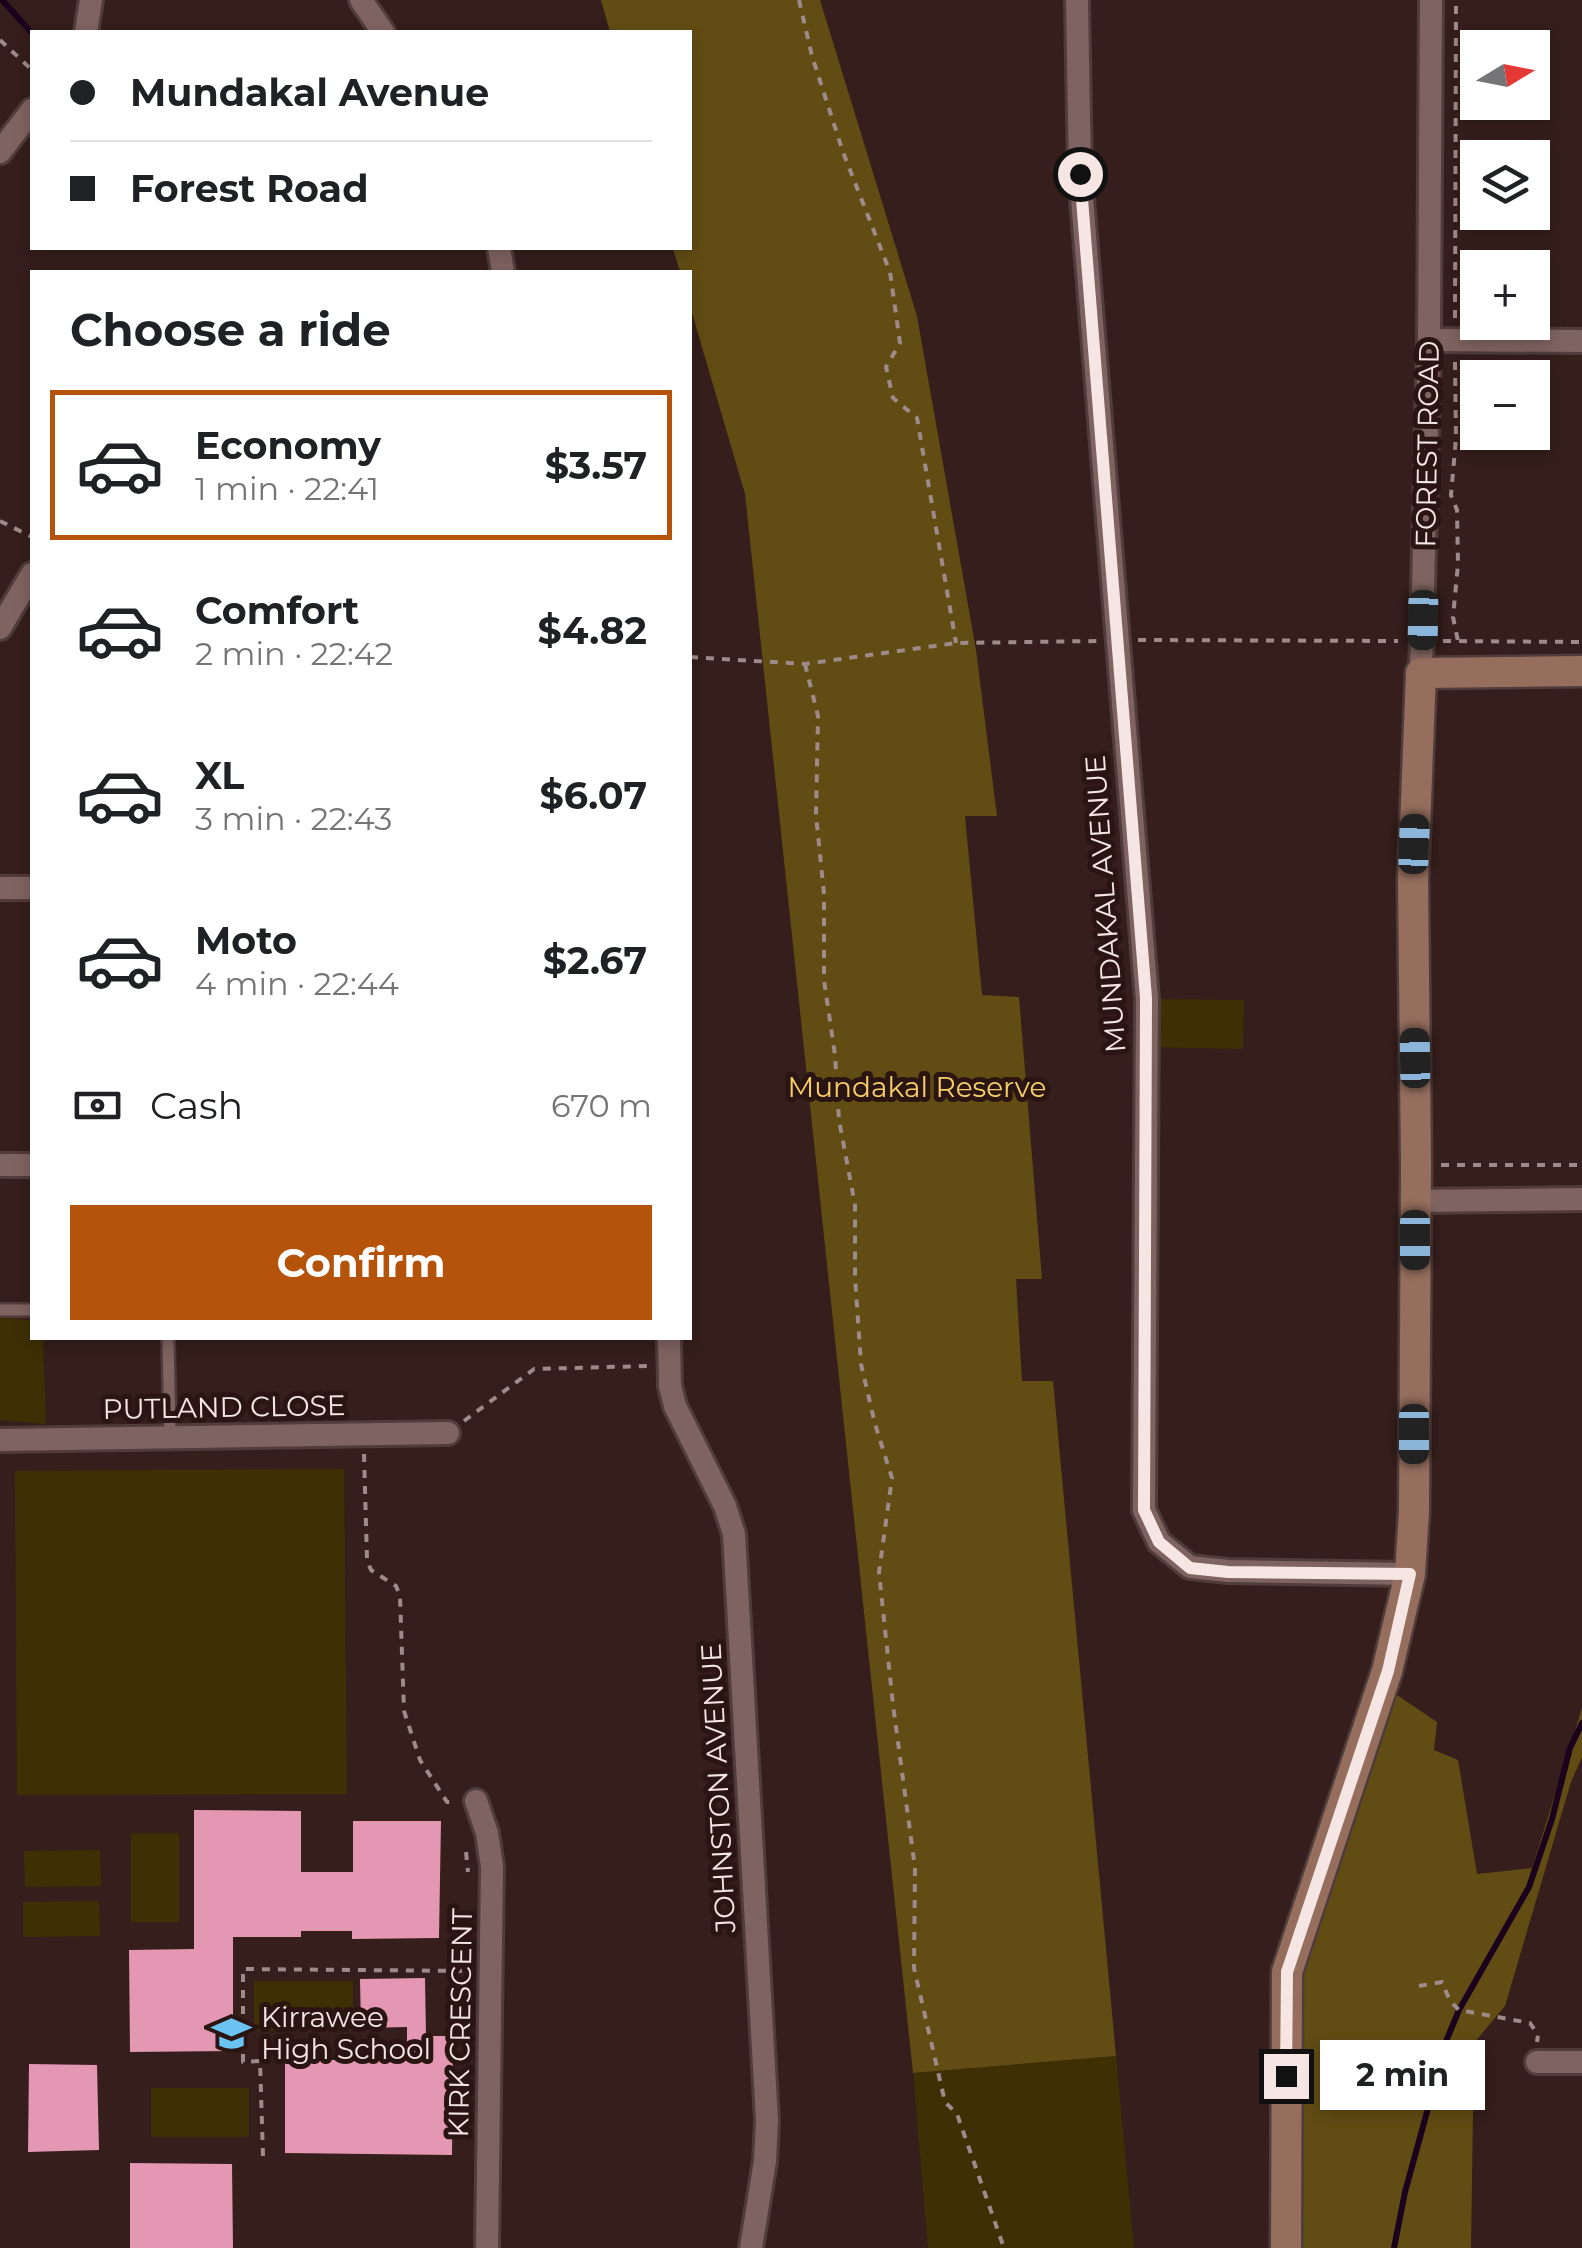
<!DOCTYPE html>
<meta charset="utf-8">
<style>
body{margin:0;font-family:Montserrat,sans-serif;background:#f6f6f6;color:#202124;height:100vh;display:flex;flex-direction:column;font-size:38px;white-space:nowrap}
*{box-sizing:border-box;margin:0}
p{font-size:32px;color:#757577}
.icon{flex:none;width:55px;height:55px;fill:none;stroke:currentColor;stroke-width:2;stroke-linecap:round;stroke-linejoin:round}
.map{position:relative;flex:1;overflow:hidden}
.drawer{position:absolute;left:30px;top:270px;width:662px;height:1070px;display:flex;flex-direction:column;background:#fff;border-radius:0px;box-shadow:0 5px 15px #0003}
.drawer>*{flex:none}
.banner{position:absolute;left:30px;top:30px;width:662px;height:220px;border-radius:0px;box-shadow:0 5px 15px #0003;display:grid;align-content:center;height:220px;padding:0 40px;background:#fff}
.needle{width:65px;rotate:80deg}
.tools{position:absolute;left:1460px;top:30px;display:grid;gap:20px}
.tools a{display:grid;place-items:center;width:90px;height:90px;border-radius:0px;background:#fff;box-shadow:0 5px 15px #0003;font-size:50px}
.end{position:absolute;width:45px;height:45px;margin:-22px;border:12px solid #f5e5e3;background:#111;box-shadow:0 0 0 5px #111}
.from{border-radius:50%}
.bubble{position:absolute;height:70px;border-radius:0px;background:#fff;box-shadow:0 5px 15px #0003;font-size:32px;font-weight:700;line-height:70px;text-align:center}
.car{position:absolute;width:30px;height:60px;margin:-30px -15px;border-radius:12px;box-shadow:0 0 8px 2px #0007;background:linear-gradient(#222 24%,#8ab4d8 0 40%,#222 0 76%,#8ab4d8 0 86%,#222 0)}
.banner b{display:flex;align-items:center;gap:35px;height:95px;font-size:38px}
.banner b+b{border-top:2px solid #e0e0e0}
.banner i{width:25px;height:25px;background:#202124}
ul{padding:0;list-style:none}
li{display:flex;align-items:center;gap:30px;height:150px;margin:0 20px 15px;padding:0 20px;border:5px solid transparent;border-radius:0px}
li div{flex:1}
li b{display:block;font-size:38px}
li em{font-style:normal;font-weight:700}
li.active{border-color:#b45309}
li>.icon{width:90px;height:90px;stroke-width:1.5}
h2{padding:0 40px;font-size:45px;line-height:120px}
.pay{display:flex;align-items:center;gap:25px;height:110px;padding:0 40px;font-size:38px}
.pay p{margin-inline-start:auto}
.cta{display:flex;gap:20px;margin-top:auto;padding:20px 40px}
.cta a{flex:1;height:115px;border-radius:0px;background:#b45309;color:#fff;font-size:40px;font-weight:700;line-height:115px;text-align:center}
.map>svg:first-child{display:block}
.green{fill:#3e2f04}
.forest{fill:#614c13}
.lines{fill:none;stroke-linecap:round;stroke-linejoin:round}
.stream{stroke:#1b001e;stroke-width:6}
.building{fill:#e397b3}
.lane-casing{stroke:#4f3c3b;stroke-width:16}
.street-casing{stroke:#4f3c3b;stroke-width:28}
.secondary-casing{stroke:#4f3c3b;stroke-width:35}
.path{stroke:#9e8a88;stroke-width:4;stroke-dasharray:8 8;stroke-linecap:butt}
.lane{stroke:#7f6360;stroke-width:11}
.street{stroke:#7f6360;stroke-width:22}
.secondary{stroke:#956e5d;stroke-width:30}
.route{stroke:#f5e5e3;stroke-width:12}
.labels{text-anchor:middle;stroke-width:10;stroke-linejoin:round;paint-order:stroke}
.street-label{font-size:28px;fill:#f5e5e3;stroke:#2a1512}
.park-label{font-size:28px;fill:#f5cd69;stroke:#2a1512}
.poi-label{font-size:28px;fill:#f5e5e3;stroke:#2a1512;text-anchor:start}
</style>
<div class="map">
<svg width="1582" height="2248" viewBox="0 0 1582 2248">
<rect width="100%" height="100%" fill="#351e1b"/>
<g class="green">
<polygon points="1147,999 1244,1000 1243,1049 1146,1047"/>
<polygon points="0,1318 32,1320 32,1338 43,1338 46,1424 0,1420"/>
<polygon points="344,1469 347,1794 17,1795 15,1471"/>
<rect x="131" y="1833" width="48" height="89"/>
<polygon points="100,1850 101,1886 25,1887 24,1851"/>
<polygon points="99,1901 100,1936 23,1937 23,1902"/>
<polygon points="254,1981 353,1981 353,2030 254,2031"/>
<polygon points="1116,2056 1134,2248 928,2248 913,2073"/>
<rect x="151" y="2088" width="98" height="49"/>
</g>
<g class="forest">
<polygon points="601,0 820,0 917,316 976,650 997,816 965,816 982,995 1019,997 1042,1279 1016,1279 1022,1381 1053,1381 1116,2056 913,2073 745,494 690,306 690,272 680,272 673,248 690,248 690,32 610,32"/>
<polygon points="1397,1695 1437,1722 1434,1750 1458,1760 1477,1874 1532,1868 1582,1708 1582,1757 1571,1782 1505,2006 1474,2043 1471,2248 1293,2248 1293,1971"/>
</g>
<g class="lines">
<g class="stream">
<polyline points="2,0 32,33"/>
<polyline points="1394,2248 1405,2192 1447,2039 1459,2010 1529,1887 1552,1819 1570,1748 1582,1723"/>
</g>
</g>
<g class="building">
<polygon points="194,1810 301,1811 301,1872 353,1872 353,1821 441,1821 439,1938 352,1939 352,1931 301,1931 301,1937 233,1937 233,2051 130,2052 129,1950 194,1949"/>
<polygon points="425,1978 426,2036 453,2036 452,2155 285,2153 285,2060 407,2060 407,2027 361,2028 360,1979"/>
<polygon points="29,2064 97,2065 99,2150 28,2152"/>
<polygon points="130,2163 232,2164 233,2248 130,2248"/>
</g>
<g class="lines">
<defs>
<g id="lane">
<polyline points="0,1310 32,1310"/>
<polyline points="168,1338 170,1439"/>
</g>
<g id="street">
<polyline points="361,0 383,32"/>
<polyline points="1077,0 1080,174 1147,999 1144,1510 1159,1542 1190,1567 1228,1571 1410,1574"/>
<polyline points="86,32 91,0"/>
<polyline points="0,152 32,110"/>
<polyline points="499,248 503,272"/>
<polyline points="1429,340 1582,341"/>
<polyline points="0,628 32,574"/>
<polyline points="1421,673 1429,340 1431,0"/>
<polyline points="0,888 32,888"/>
<polyline points="0,1165 32,1165"/>
<polyline points="1415,1201 1582,1199"/>
<polyline points="669,1338 670,1386 675,1406 725,1506 734,1534 767,2120 765,2161 751,2248"/>
<polyline points="0,1440 448,1433"/>
<polyline points="476,1801 487,1833 492,1866 487,2248"/>
<polyline points="1537,2062 1582,2062"/>
</g>
<polyline id="secondary" points="1286,2248 1287,1972 1387,1671 1410,1574 1414,1512 1416,1165 1413,879 1421,673 1582,671"/>
</defs>
<use href="#lane" class="lane-casing"/>
<use href="#street" class="street-casing"/>
<use href="#secondary" class="secondary-casing"/>
<g class="path">
<polyline points="799,0 812,56 843,152 890,272 900,343 886,367 893,398 917,418 956,643"/>
<polyline points="0,40 32,70"/>
<polyline points="1455,318 1456,0"/>
<polyline points="1455,362 1456,438 1451,495 1457,510 1458,564 1453,617 1458,641"/>
<polyline points="0,521 32,537"/>
<polyline points="1138,640 1398,641"/>
<polyline points="1443,641 1582,642"/>
<polyline points="690,657 805,664 956,643 1098,641"/>
<polyline points="805,664 818,716 816,815 824,894 824,980 835,1055 839,1120 855,1205 855,1277 861,1364 875,1424 892,1478 879,1572 893,1705 915,1868 914,1968 945,2102 957,2114 1004,2248"/>
<polyline points="1441,1165 1582,1165"/>
<polyline points="464,1421 534,1369 647,1366"/>
<polyline points="364,1454 367,1560 371,1570 396,1586 400,1596 404,1711 420,1760 447,1802 454,1802"/>
<polyline points="466,1852 468,1872"/>
<polyline points="1419,1986 1442,1982 1450,2001 1459,2010 1530,2023 1538,2035 1537,2042"/>
<polyline points="263,2156 260,2061 243,2062 243,1969 471,1971"/>
</g>
<use href="#lane" class="lane"/>
<use href="#street" class="street"/>
<use href="#secondary" class="secondary"/>
</g>
<g class="lines">
<polyline class="route" points="1080,174 1146,998 1144,1510 1159,1542 1190,1568 1228,1572 1410,1574 1388,1671 1287,1972 1286,2076"/>
</g>
<defs>
<symbol id="school-bare" viewBox="-9 -9 18 18"><path d="M0-5L7-2L0 1L-7-2ZM-4 1L0 2.5L4 1V4Q0 6-4 4Z" fill="#6bc3f2" stroke="#2a1512" stroke-width="2.5" paint-order="stroke"/></symbol>
</defs>
<g fill-rule="evenodd">
<use href="#school-bare" x="204" y="2006" width="55" height="55"/>
</g>
<g class="labels">
<g class="street-label">
<text transform="translate(1427 444) rotate(-89)" y="10">FOREST ROAD</text>
<text transform="translate(1105 904) rotate(-94)" y="10">MUNDAKAL AVENUE</text>
<text transform="translate(224 1407) rotate(-1)" y="10">PUTLAND CLOSE</text>
<text transform="translate(718 1788) rotate(-93)" y="10">JOHNSTON AVENUE</text>
<text transform="translate(460 2023) rotate(-89)" y="10">KIRK CRESCENT</text>
</g>
<g class="park-label">
<text x="917" y="1097">Mundakal Reserve</text>
</g>
<g class="poi-label">
<text x="261" y="2027">Kirrawee<tspan x="261" dy="32">High School</tspan></text>
</g>
</g>
</svg>
<div class="tools">
<a><svg class="needle" viewBox="-14 -14 28 28"><path d="M0-13l5 13h-10z" fill="#e53935"/><path d="M0 13l5-13h-10z" fill="#757577"/></svg></a>
<a><svg class="icon" aria-label="layers" viewBox="0 0 24 24"><path d="M12 4l9 5-9 5-9-5zM3 14l9 5 9-5"/></svg></a>
<a>+</a>
<a>−</a>
</div>
<i class="end from" style="left:1080px;top:174px"></i>
<i class="end" style="left:1286px;top:2076px"></i>
<div class="bubble" style="left:1320px;top:2040px;width:165px">2 min</div>
<i class="car" style="left:1423px;top:620px;rotate:181deg"></i>
<i class="car" style="left:1414px;top:844px;rotate:2deg"></i>
<i class="car" style="left:1415px;top:1058px;rotate:359deg"></i>
<i class="car" style="left:1415px;top:1240px;rotate:180deg"></i>
<i class="car" style="left:1414px;top:1434px;rotate:180deg"></i>
<div class="banner">
<b><i class="from"></i>Mundakal Avenue</b>
<b><i></i>Forest Road</b>
</div>
<section class="drawer">
<h2>Choose a ride</h2>
<ul>
<li class="active"><svg class="icon" aria-label="car" viewBox="0 0 24 24"><path d="M5 17H2v-5l4-1 3-4h7l3 4 3 1v5h-3M9 17h6M6 11h13"/><circle cx="7" cy="17" r="2"/><circle cx="17" cy="17" r="2"/></svg><div><b>Economy</b><p>1 min · 22:41</p></div><em>$3.57</em></li>
<li><svg class="icon" aria-label="car" viewBox="0 0 24 24"><path d="M5 17H2v-5l4-1 3-4h7l3 4 3 1v5h-3M9 17h6M6 11h13"/><circle cx="7" cy="17" r="2"/><circle cx="17" cy="17" r="2"/></svg><div><b>Comfort</b><p>2 min · 22:42</p></div><em>$4.82</em></li>
<li><svg class="icon" aria-label="car" viewBox="0 0 24 24"><path d="M5 17H2v-5l4-1 3-4h7l3 4 3 1v5h-3M9 17h6M6 11h13"/><circle cx="7" cy="17" r="2"/><circle cx="17" cy="17" r="2"/></svg><div><b>XL</b><p>3 min · 22:43</p></div><em>$6.07</em></li>
<li><svg class="icon" aria-label="car" viewBox="0 0 24 24"><path d="M5 17H2v-5l4-1 3-4h7l3 4 3 1v5h-3M9 17h6M6 11h13"/><circle cx="7" cy="17" r="2"/><circle cx="17" cy="17" r="2"/></svg><div><b>Moto</b><p>4 min · 22:44</p></div><em>$2.67</em></li>
</ul>
<div class="pay"><svg class="icon" aria-label="cash" viewBox="0 0 24 24"><path d="M3 7h18v10H3z"/><circle cx="12" cy="12" r="2"/></svg>Cash<p>670 m</p></div>
<div class="cta"><a>Confirm</a></div>
</section>
</div>
